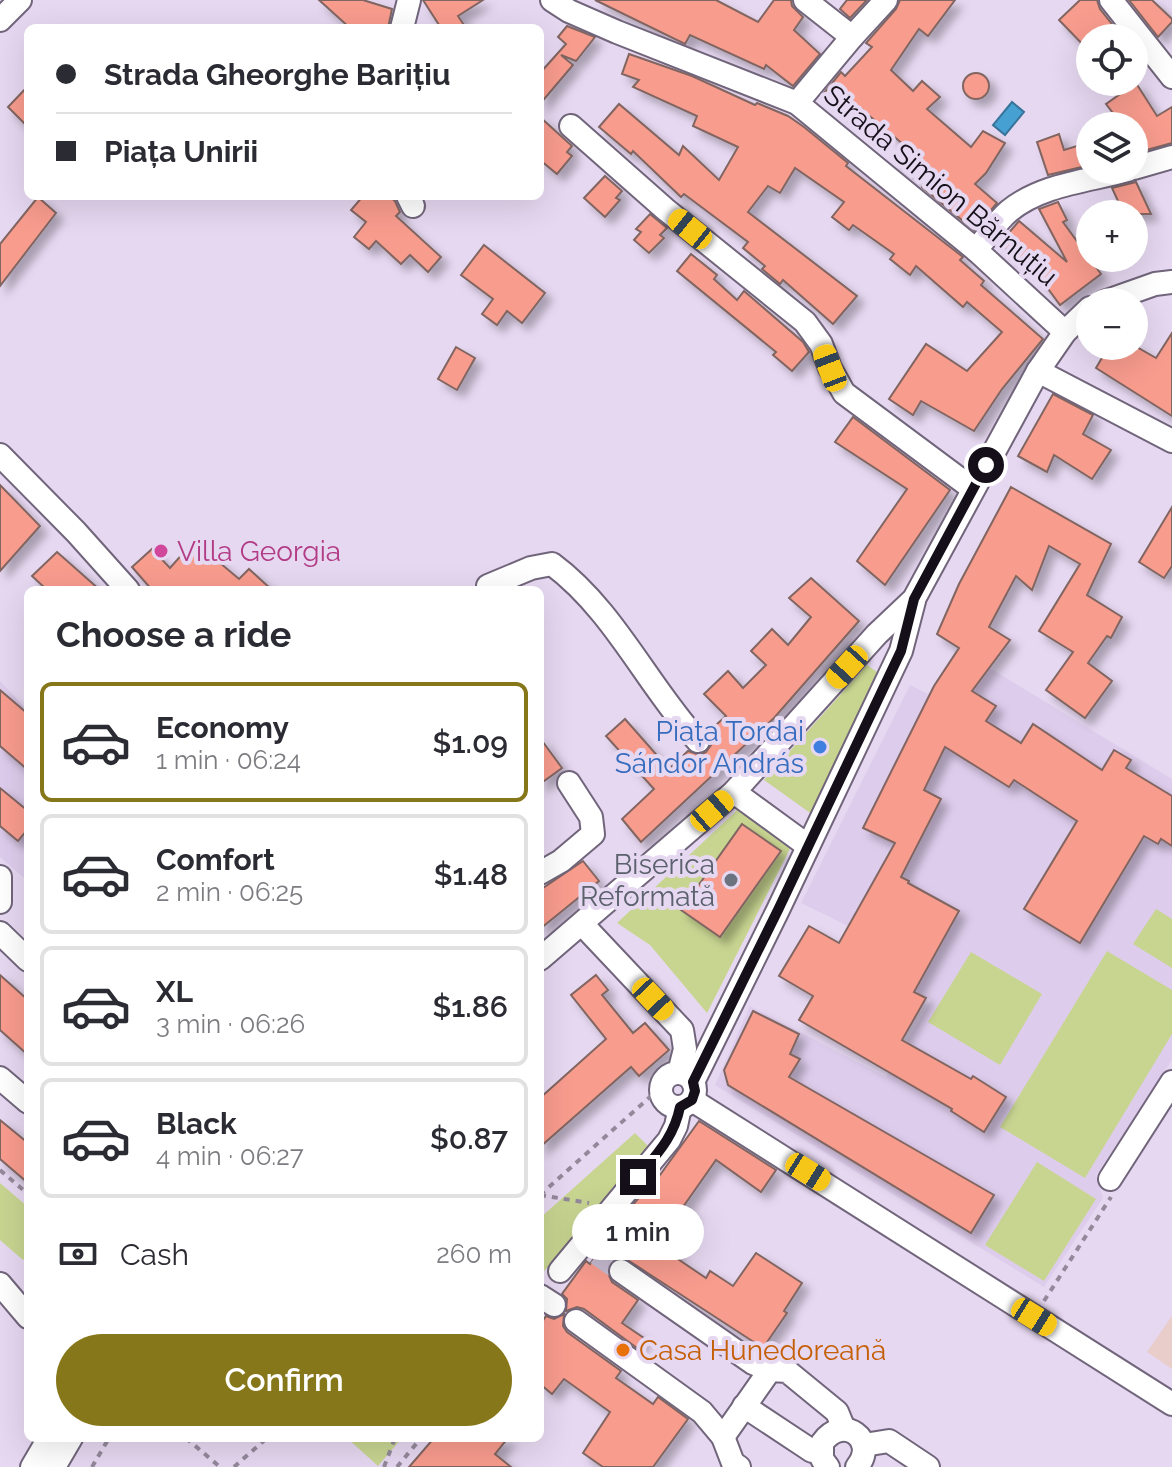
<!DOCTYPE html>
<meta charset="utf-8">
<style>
body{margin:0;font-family:Raleway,sans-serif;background:#f2f2f3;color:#2b2b33;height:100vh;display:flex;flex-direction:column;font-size:30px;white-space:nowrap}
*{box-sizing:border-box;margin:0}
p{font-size:26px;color:#7c7c81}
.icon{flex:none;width:44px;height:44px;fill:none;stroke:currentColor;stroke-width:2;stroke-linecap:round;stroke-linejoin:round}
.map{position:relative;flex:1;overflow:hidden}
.panel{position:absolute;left:24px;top:586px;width:520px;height:856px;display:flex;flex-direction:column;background:#fff;border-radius:12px;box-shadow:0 8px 32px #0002}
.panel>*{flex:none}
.hud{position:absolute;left:24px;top:24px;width:520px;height:176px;border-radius:12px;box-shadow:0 8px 32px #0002;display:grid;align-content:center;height:176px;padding:0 32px;background:#fff}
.tools{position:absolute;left:1076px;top:24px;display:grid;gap:16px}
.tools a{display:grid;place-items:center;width:72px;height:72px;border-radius:50%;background:#fff;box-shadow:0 8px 32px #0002;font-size:40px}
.end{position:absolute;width:36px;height:36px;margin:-18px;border:10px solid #140f18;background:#fff;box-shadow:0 0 0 4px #fff}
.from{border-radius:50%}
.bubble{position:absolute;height:56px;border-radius:28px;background:#fff;box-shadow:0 8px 32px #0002;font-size:26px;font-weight:600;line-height:56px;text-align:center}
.car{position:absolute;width:24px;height:48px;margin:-24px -12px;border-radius:10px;box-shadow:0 0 6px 2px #0007;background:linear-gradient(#f5c518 24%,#345 0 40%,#f5c518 0 76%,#345 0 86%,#f5c518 0)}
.hud b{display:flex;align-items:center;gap:28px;height:76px;font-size:30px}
.hud b+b{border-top:2px solid #e1e1e2}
.hud i{width:20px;height:20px;background:#2b2b33}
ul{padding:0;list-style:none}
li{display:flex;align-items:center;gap:24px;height:120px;margin:0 16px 12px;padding:0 16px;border:4px solid #e1e1e2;border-radius:12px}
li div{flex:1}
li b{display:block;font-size:30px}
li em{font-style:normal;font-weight:600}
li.current{border-color:#87771b}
li>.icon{width:72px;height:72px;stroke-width:1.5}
h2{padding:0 32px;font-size:36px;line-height:96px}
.pay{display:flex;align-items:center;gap:20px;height:88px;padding:0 32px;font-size:30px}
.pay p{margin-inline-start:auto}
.button{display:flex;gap:16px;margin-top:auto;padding:16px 32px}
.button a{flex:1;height:92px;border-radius:48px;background:#87771b;color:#fff;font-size:32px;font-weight:600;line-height:92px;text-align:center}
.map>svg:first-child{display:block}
.commercial{fill:#e8cdcb}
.built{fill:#deccec}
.green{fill:#c8d591}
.water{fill:#47a0d2;stroke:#38749a;stroke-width:2}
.building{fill:#f89c8e;stroke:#816561;stroke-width:2;filter:url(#shadow)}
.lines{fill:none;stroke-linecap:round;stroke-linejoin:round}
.minor-tunnel{stroke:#c6bad0;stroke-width:22;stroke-dasharray:22 11;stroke-linecap:butt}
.minor-casing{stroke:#71657b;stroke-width:26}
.path{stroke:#93899b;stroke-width:4;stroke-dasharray:6 6;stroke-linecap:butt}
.minor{stroke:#fff;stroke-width:22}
.route{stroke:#140f18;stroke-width:10}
.hotel-dot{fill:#d1479c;stroke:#e6d8f1;stroke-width:3}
.shop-dot{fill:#3f7fe0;stroke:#e6d8f1;stroke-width:3}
.worship-dot{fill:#6b7280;stroke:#e6d8f1;stroke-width:3}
.food-dot{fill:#e8710a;stroke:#e6d8f1;stroke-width:3}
.labels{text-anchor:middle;stroke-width:8;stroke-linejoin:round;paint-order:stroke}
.street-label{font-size:28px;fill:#140f18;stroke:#e6d8f1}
.hotel-label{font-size:28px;fill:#b23c85;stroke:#e6d8f1;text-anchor:start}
.shop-label{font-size:28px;fill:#366cbe;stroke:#e6d8f1;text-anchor:end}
.worship-label{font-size:28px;fill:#5b616d;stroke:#e6d8f1;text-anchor:end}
.food-label{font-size:28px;fill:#c56008;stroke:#e6d8f1;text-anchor:start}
</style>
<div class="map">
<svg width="1172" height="1467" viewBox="0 0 1172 1467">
<defs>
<filter id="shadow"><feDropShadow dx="7" dy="7" stdDeviation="4" flood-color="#0004"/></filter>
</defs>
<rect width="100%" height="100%" fill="#e6d8f1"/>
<polygon class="commercial" points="1172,1316 1172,1369 1147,1352"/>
<g class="built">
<polygon points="957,648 1172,779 1172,1060 1096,1175 1103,1198 1044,1287 715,1085 750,1006 886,1077 931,1000 871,965 865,956 839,941 848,926 801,903 910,685 928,694"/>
<polygon points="0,681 28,711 28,874 24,878 0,857"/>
</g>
<g class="green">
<polygon points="867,665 880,674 813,815 764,780"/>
<polygon points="750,798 797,835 707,1013 650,945 617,923"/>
<polygon points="1156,909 1172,919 1172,968 1133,944"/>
<polygon points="1107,951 1172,990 1172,1034 1085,1178 1000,1127"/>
<polygon points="971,952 1042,994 1000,1065 928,1022"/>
<polygon points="635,1133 650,1148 540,1276 540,1218"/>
<polygon points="1037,1162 1096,1199 1044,1281 985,1245"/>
<polygon points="0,1183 28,1207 28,1254 23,1260 0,1240"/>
<polygon points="347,1438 402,1438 378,1466"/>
</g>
<polygon class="water" points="1012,102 1024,112 1005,135 993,125"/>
<g class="building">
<polygon points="319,0 363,0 392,9 388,28 350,28"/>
<polygon points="423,0 483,0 458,16 466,28 441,28"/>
<polygon points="595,0 716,0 758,22 774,0 791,0 792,6 803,17 794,30 820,54 793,86 766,65 764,69 690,35 685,44"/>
<polygon points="847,0 867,0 850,18 840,9"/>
<polygon points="900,0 955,0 928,36 919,29 891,70 913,91 922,81 940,97 927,109 971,147 983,131 1005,143 986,173 975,184 997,203 974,230 922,187 924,184 893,158 904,145 860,108 852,118 824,93 841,72 845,76 872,47 866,43 896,9"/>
<polygon points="1080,0 1097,0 1100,9 1123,38 1090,38 1090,52 1059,20"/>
<polygon points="1129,0 1152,0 1172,19 1172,22 1158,37"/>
<polygon points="567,26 595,37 576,61 561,55 573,65 540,104 540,73 566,44 558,37"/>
<polygon points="629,54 692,76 755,105 757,103 788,116 804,127 848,163 846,166 963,257 960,260 984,281 981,285 1043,339 1002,389 974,431 921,401 913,415 889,399 926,344 967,371 1002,332 967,302 963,307 916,266 910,275 890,259 894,254 853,225 849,230 832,217 844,202 795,168 780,193 768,186 748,212 857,296 833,324 783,280 780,284 762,269 765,266 743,248 748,242 684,194 681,197 633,151 631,154 599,127 619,104 679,155 683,146 719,180 738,147 693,126 697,116 633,87 639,80 622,74"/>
<circle cx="976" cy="86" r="13"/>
<polygon points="1136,83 1157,116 1172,107 1172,143 1143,151 1134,140 1134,126 1123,126 1106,104"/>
<polygon points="28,86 28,127 8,107"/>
<polygon points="540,117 572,146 567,152 572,156 557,174 540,160"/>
<polygon points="1059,134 1064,150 1090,142 1090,165 1048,175 1037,142"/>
<polygon points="605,176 622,191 616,198 620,200 605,217 584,198"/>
<polygon points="1136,182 1151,214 1124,214 1112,188"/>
<polygon points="363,196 389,196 395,201 400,212 396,216 441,257 428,272 410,255 401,264 376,241 369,249 354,237 366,222 351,210"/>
<polygon points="38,197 56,213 0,286 0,244"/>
<polygon points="1058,202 1067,220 1063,222 1101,274 1060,305 1029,263 1025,266 1000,243 1019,221 1067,262 1039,209"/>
<polygon points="650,214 667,228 660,235 664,238 649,253 634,240 641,232 636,229"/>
<polygon points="484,245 545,293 522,323 507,311 497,325 482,314 493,299 461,275"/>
<polygon points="691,254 717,275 714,279 737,300 744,291 803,342 809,352 792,371 773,355 776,352 677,271"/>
<polygon points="1172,333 1172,416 1096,368 1109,346 1135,346 1156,358"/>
<polygon points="456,347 475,358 457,390 438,379"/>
<polygon points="1053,394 1093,415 1083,434 1111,450 1092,479 1054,455 1047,472 1018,456"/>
<polygon points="853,417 950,490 885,585 857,561 907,489 835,442"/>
<polygon points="0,485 40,526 0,571"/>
<polygon points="1011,487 1111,544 1087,595 1122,617 1111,638 1107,636 1088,663 1112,681 1085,718 1046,690 1073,652 1039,631 1080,564 1049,546 1032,590 1016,576 989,627 1010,640 972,691 996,706 986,721 1021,743 1033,724 1102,770 1114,750 1131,760 1126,768 1172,796 1172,846 1161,839 1158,844 1144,836 1080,943 1024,909 1077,821 1014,780 1009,787 945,747 924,790 941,799 901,877 909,881 908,883 959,911 914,992 926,998 902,1040 971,1079 973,1076 1006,1097 984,1132 951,1111 952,1109 799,1020 813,996 779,976 809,926 839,943 895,843 863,828 934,686 959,648 937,634 959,584"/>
<polygon points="1172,507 1172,566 1164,578 1139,562"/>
<polygon points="194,541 239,579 249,569 272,590 152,590 132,567 152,549 170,568"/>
<polygon points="57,552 100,590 47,590 32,576"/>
<polygon points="811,578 859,621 774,718 641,842 622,819 654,789 606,736 625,719 669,769 688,751 700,755 706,752 711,745 708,732 726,716 704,694 728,671 743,688 766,665 751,651 772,629 788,645 811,617 789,598"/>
<polygon points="0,690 28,714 28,770 0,746"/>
<polygon points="540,738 562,768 540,784"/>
<polygon points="0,788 28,811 28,829 18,841 0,826"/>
<polygon points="742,824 781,851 720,937 681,910"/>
<polygon points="583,861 599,881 540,929 540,890"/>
<polygon points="0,975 28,1000 28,1055 0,1030"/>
<polygon points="596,975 608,990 602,995 633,1033 645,1023 669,1050 639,1076 631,1067 540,1147 540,1098 606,1039 571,995"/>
<polygon points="753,1011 799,1034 790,1054 800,1059 789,1077 994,1195 971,1233 728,1085 724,1070"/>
<polygon points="0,1120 28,1143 28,1183 0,1159"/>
<polygon points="699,1121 776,1170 761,1192 716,1160 683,1207 693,1214 682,1229 688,1233 672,1255 706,1278 710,1271 733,1286 756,1253 802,1283 784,1311 787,1313 763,1348 623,1257 614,1259 607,1271 612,1282 638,1300 622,1323 644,1338 637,1348 584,1309 577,1307 566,1311 567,1299 562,1294 586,1261 590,1264 618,1223 650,1184 652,1186"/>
<polygon points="564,1314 563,1326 567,1332 621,1371 616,1378 653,1404 658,1397 688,1419 653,1467 603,1467 583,1453 610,1412 564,1379 552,1394 540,1384 540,1325 546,1316 554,1319"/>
<polygon points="434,1438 508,1438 495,1454 511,1467 409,1467"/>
</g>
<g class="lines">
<polyline class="minor-tunnel" points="597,1254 621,1271"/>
<defs>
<g id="minor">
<polyline points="552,0 569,11 617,32 797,103 976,250 1065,332"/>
<polyline points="1111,0 1172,77"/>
<polyline points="0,20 20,0"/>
<polyline points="402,28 409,0"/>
<polyline points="852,37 886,0"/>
<polyline points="797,103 852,37 805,0"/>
<polyline points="571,126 665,209 805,322 821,344 830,368 844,393 973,489"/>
<polyline points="1134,168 1172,157"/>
<polyline points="408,196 413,206"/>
<path d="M976,250C987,237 997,221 1009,211C1042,184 1089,181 1128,170"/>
<polyline points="1104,302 1155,284 1172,282"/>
<polyline points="1038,371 1172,441"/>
<polyline points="0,455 76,532 128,590"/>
<path d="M488,586L531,568L552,564C614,610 647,685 698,741"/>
<polyline points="734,792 808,846"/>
<polyline points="540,873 561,861 593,834 591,817 569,783"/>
<polyline points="0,877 0,902"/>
<polyline points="582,924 682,1030 685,1049 679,1073"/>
<polyline points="0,933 28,960"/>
<polyline points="540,959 734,792 877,634 914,599 1038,371 1065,332 1090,308"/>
<circle cx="678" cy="1090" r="17"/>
<polyline points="0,1078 28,1102"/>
<polyline points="693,1082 778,910 901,651 914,601"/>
<polyline points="692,1100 1172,1404"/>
<polyline points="1110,1179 1172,1082"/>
<polyline points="560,1271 669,1140 676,1126 680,1107"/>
<polyline points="621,1271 753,1363 770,1370 787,1371 837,1412 844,1429"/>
<polyline points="0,1284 28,1317"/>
<polyline points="540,1296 554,1305"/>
<polyline points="576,1321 702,1412 723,1437 733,1463 739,1467"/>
<polyline points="744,1406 812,1451 821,1451"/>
<polyline points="723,1437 770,1370"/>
<polyline points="864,1445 889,1441 928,1467"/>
<polyline points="32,1467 49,1438"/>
<polyline points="54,1467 71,1438"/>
<path d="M828,1467L822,1459V1443C843,1413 879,1440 857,1467"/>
</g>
</defs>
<use href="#minor" class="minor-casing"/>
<g class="path">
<polyline points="0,1170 28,1194"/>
<polyline points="540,1195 660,1088"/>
<polyline points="540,1195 589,1203"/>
<polyline points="1044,1301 1111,1197"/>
<polyline points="186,1438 220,1467"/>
<polyline points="92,1467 109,1438"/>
<polyline points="234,1467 267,1438"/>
<polyline points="384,1467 395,1438"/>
<polyline points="397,1467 421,1438"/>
</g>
<use href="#minor" class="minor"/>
</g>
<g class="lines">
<path class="route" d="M638,1177C657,1154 674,1137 680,1107L692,1100L695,1091L693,1082L778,910L901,651L914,599L986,465"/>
</g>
<circle class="hotel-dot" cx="161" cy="551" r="8"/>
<circle class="shop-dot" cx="820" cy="747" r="8"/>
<circle class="worship-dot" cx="731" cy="880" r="8"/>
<circle class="food-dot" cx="623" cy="1350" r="8"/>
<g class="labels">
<g class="street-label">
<text transform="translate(941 185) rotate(40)" y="10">Strada Simion Bărnuțiu</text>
</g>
<g class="hotel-label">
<text x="177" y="561">Villa Georgia</text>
</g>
<g class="shop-label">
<text x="804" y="741">Piața Tordai<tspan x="804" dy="32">Sándor András</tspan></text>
</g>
<g class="worship-label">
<text x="715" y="874">Biserica<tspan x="715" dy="32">Reformată</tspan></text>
</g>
<g class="food-label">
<text x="639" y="1360">Casa Hunedoreană</text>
</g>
</g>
</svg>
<div class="tools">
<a><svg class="icon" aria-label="locate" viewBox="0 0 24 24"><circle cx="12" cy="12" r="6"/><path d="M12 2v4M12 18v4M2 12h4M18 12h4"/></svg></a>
<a><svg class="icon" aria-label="layers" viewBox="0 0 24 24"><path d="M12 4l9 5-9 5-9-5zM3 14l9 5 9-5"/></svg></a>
<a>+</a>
<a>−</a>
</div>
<i class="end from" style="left:986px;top:465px"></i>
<i class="end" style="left:638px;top:1177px"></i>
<div class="bubble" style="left:572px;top:1204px;width:132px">1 min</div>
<i class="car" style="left:690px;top:229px;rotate:309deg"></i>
<i class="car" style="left:830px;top:368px;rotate:339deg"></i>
<i class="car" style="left:847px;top:667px;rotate:222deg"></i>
<i class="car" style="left:712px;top:811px;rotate:49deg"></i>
<i class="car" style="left:653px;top:999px;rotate:137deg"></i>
<i class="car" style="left:808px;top:1172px;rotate:122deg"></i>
<i class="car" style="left:1034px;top:1317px;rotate:122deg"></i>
<div class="hud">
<b><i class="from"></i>Strada Gheorghe Barițiu</b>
<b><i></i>Piața Unirii</b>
</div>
<section class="panel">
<h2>Choose a ride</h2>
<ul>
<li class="current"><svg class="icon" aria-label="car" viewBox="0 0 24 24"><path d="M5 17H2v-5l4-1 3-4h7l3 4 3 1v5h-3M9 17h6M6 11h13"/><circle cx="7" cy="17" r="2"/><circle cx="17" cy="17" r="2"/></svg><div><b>Economy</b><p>1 min · 06:24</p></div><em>$1.09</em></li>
<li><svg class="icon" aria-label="car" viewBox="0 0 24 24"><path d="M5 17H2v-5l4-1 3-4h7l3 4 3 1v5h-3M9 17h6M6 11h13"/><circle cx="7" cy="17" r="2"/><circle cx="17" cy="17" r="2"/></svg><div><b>Comfort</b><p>2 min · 06:25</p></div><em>$1.48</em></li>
<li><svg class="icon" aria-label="car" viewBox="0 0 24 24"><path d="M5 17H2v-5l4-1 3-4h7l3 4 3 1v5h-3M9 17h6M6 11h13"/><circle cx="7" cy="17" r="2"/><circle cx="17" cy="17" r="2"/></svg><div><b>XL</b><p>3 min · 06:26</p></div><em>$1.86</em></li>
<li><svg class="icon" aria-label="car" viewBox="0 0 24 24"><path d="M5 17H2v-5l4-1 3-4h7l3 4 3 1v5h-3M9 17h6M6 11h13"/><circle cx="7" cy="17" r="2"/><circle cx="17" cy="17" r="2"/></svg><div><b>Black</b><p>4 min · 06:27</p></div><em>$0.87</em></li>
</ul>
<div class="pay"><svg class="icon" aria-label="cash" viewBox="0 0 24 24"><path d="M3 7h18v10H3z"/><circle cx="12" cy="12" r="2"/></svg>Cash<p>260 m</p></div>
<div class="button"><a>Confirm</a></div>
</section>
</div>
